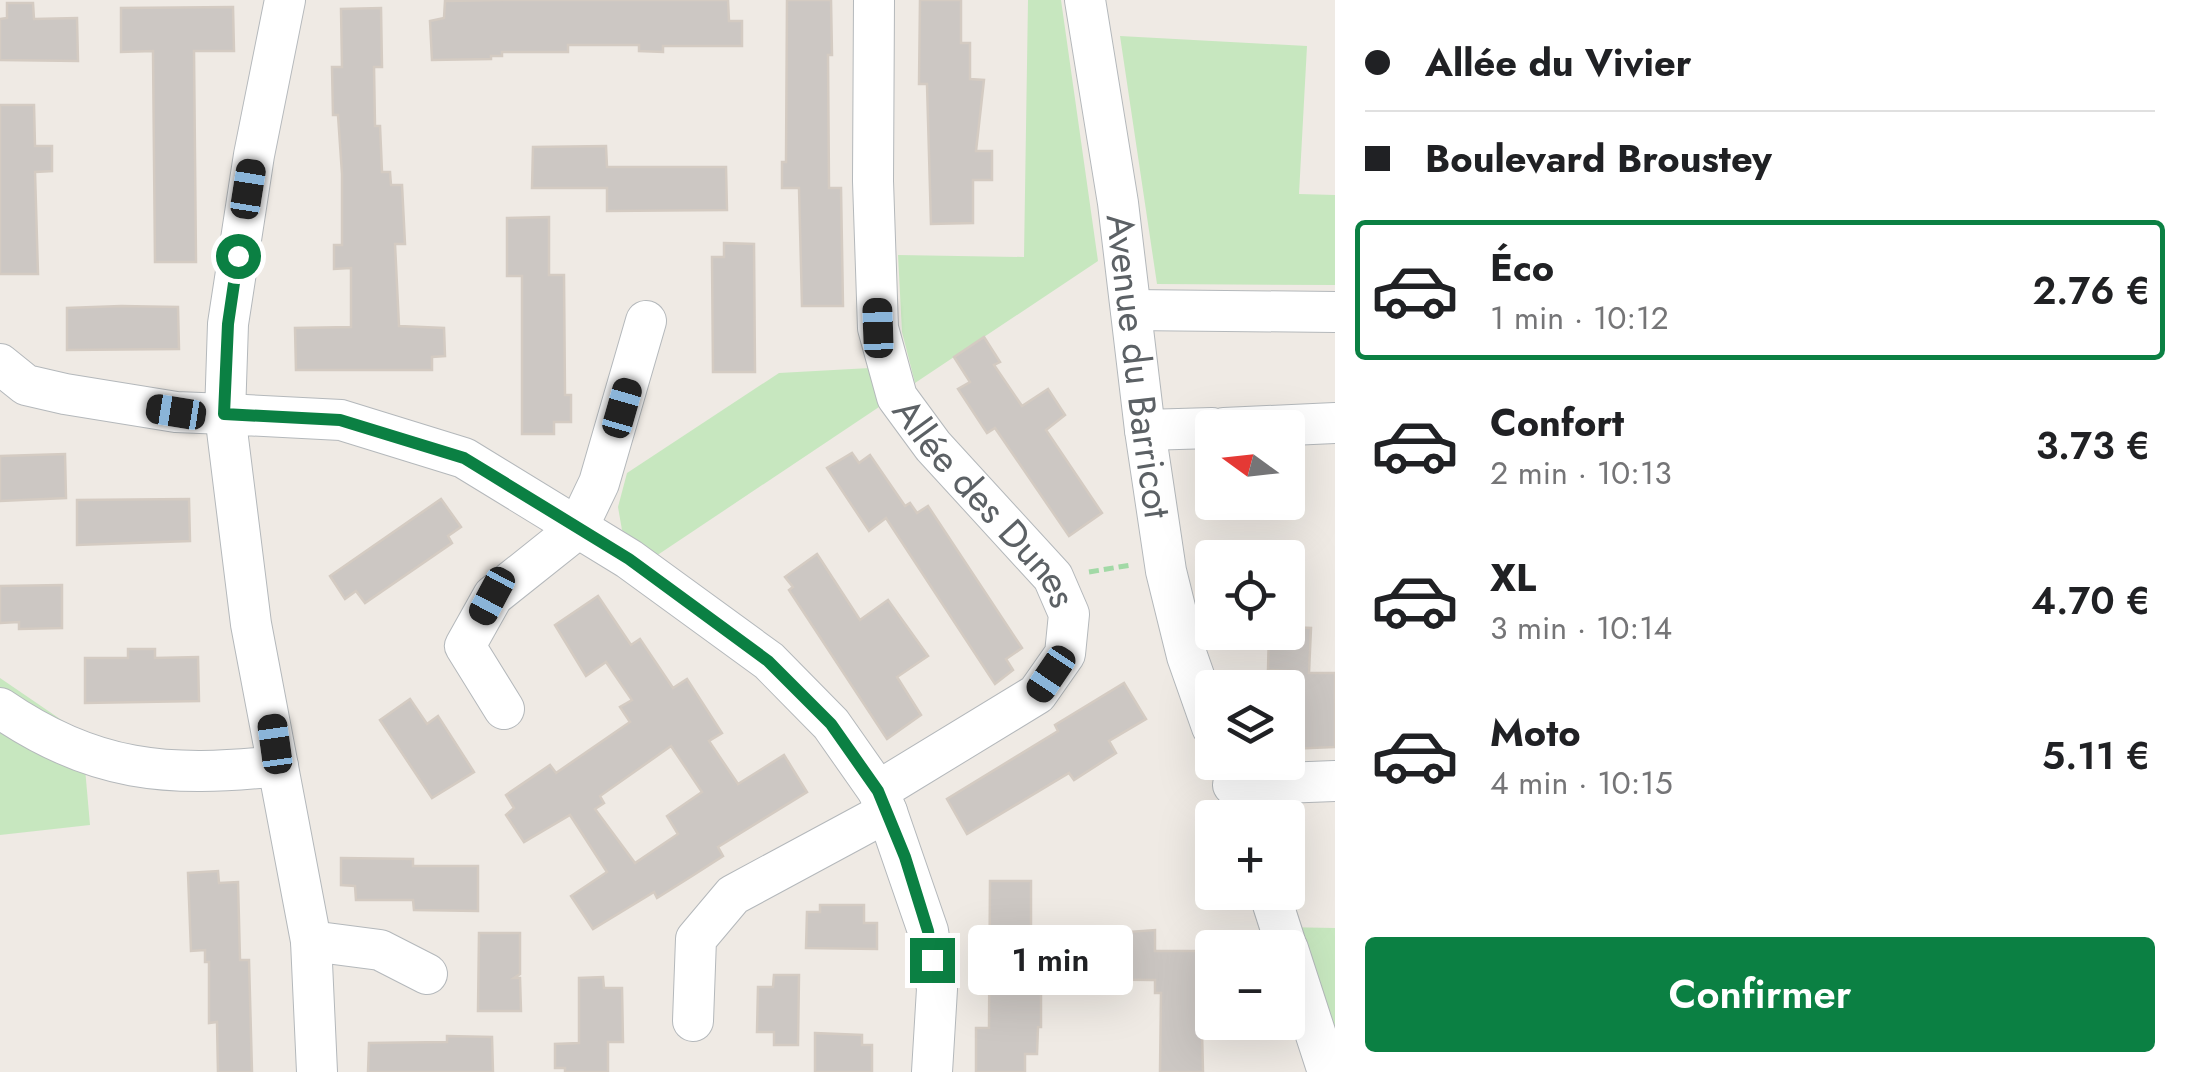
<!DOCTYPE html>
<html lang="fr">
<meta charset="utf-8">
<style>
body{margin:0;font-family:Jost,sans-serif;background:#f6f6f6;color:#202124;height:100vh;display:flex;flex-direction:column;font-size:38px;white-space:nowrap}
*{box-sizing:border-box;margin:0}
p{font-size:32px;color:#757577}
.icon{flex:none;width:55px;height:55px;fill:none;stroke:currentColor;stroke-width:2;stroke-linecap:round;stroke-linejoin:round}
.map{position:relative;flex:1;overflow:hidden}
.details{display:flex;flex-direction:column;background:#fff;width:850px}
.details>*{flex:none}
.top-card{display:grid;align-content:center;height:220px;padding:0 30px;background:#fff}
.needle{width:65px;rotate:285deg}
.fabs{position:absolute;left:1195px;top:410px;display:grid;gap:20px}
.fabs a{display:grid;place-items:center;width:110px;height:110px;border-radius:10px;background:#fff;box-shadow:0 10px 40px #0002;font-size:50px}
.end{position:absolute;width:45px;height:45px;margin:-22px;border:12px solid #0b8043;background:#fff;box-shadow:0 0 0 5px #fff}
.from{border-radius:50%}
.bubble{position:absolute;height:70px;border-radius:10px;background:#fff;box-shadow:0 10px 40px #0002;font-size:32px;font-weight:600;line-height:70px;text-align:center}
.car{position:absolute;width:30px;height:60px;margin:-30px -15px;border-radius:12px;box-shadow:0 0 8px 2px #0007;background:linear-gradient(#222 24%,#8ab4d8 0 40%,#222 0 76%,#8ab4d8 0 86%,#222 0)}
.top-card b{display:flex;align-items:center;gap:35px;height:95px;font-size:38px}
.top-card b+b{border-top:2px solid #e0e0e0}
.top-card i{width:25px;height:25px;background:#202124}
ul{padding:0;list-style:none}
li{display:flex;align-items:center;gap:30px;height:140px;margin:0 20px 15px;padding:0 10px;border:5px solid transparent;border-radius:10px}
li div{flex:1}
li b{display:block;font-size:38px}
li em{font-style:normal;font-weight:600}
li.on{border-color:#0b8043}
li>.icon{width:90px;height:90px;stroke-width:1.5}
.action{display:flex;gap:20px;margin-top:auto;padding:20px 30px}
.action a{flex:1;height:115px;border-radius:10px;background:#0b8043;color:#fff;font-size:40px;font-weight:600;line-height:115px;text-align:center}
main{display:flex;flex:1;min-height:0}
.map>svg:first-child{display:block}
.green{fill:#c7e7bf}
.building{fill:#ccc7c3;stroke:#d4cbc2;stroke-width:2.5;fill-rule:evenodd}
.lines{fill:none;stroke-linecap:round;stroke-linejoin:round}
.minor-casing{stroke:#b4b8bb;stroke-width:42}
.path{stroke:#a2d9a6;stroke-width:5;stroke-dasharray:10 5;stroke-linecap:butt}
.minor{stroke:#fff;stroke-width:40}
.route{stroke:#0b8043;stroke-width:12}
.labels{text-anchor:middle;stroke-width:8;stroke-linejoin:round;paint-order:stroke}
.street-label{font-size:38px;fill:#5c6165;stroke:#fff}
</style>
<main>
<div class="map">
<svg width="1335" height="1072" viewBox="0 0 1335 1072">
<rect width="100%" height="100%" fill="#efeae4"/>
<g class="green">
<polygon points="1028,0 1061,0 1098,261 915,383 902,332 898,255 1024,257"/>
<polygon points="1120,36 1307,46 1299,194 1335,195 1335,285 1157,284"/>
<polygon points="870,368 882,405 656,556 622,530 618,507 627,473 779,373"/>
<polygon points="0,678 82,734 90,825 0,835"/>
<polygon points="1280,927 1335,928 1335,1072"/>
</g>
<g class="building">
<polygon points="503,0 728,0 729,21 742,21 742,46 663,46 663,52 639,51 639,45 568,45 568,52 502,52 502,56 491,56 491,59 432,60 430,21 444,18 445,1"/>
<polygon points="787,0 831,0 832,55 828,55 829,188 841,188 843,306 802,306 799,188 782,188 782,162 786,162"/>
<polygon points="920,0 961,0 961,43 970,43 970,79 984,80 976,151 992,151 992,180 973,180 973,223 931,224 927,84 919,84"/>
<polygon points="7,3 33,3 34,19 77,18 78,61 0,60 0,19 7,18"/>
<polygon points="233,7 234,51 194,51 196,262 155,262 153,51 121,52 121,8"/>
<polygon points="381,8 382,67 374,67 375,126 380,126 382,172 390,172 391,185 402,185 405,244 395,244 399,326 444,328 445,356 432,357 432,370 296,370 295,328 351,327 351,268 334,269 334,245 342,245 342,174 338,115 333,115 332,67 342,67 341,9"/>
<polygon points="0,105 34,105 35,146 52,146 52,171 35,172 38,274 0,274"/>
<polygon points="606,146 607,167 726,167 727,210 607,211 607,188 532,188 533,147"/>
<polygon points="549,217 549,275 564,275 565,395 571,395 571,422 554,422 554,434 522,434 522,276 507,276 507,218"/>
<polygon points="724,243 754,244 755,372 713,372 712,257 724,257"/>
<polygon points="121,306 178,307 179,349 67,350 67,308"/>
<polygon points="984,337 1000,362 994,365 1022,406 1048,389 1065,415 1046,430 1102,513 1069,536 995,428 987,433 958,389 970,382 954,357"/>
<polygon points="852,453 859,463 870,455 905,506 910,503 917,513 928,506 1022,648 1006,659 1013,670 995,684 886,518 869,531 827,468"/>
<polygon points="65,454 66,498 0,501 0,456"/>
<polygon points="189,499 190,541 77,545 77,500"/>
<polygon points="441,499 461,527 448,536 452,543 365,603 356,591 345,599 330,576"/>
<polygon points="817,554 860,620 888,600 928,656 897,677 921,715 887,739 789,590 793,587 785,577"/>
<polygon points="62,585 62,628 19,629 19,622 0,623 0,586"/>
<path d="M598,596L631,645L640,639L673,688L687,679L722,733L709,741L738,784L784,755L807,792L718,847L723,856L692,876L657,898L654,892L593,929L571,896L607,872L570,815L524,842L506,815L514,808L506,795L550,765L556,773L630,722L620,707L632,700L606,662L586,676L555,625ZM671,746L702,792L667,816L678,834L635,863L595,809L604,803L600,796Z"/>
<polygon points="1288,627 1311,628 1309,673 1335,673 1335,747 1288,749 1288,671 1268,670 1269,632 1288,632"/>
<polygon points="128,649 155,649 155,658 198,657 199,701 85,703 85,658 128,658"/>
<polygon points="1124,683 1146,719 1109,741 1116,753 1074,780 1069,773 967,834 947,799 1058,731 1055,725"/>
<polygon points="410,699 427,724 438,716 474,772 432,798 380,720"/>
<polygon points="341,858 413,859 413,866 478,866 478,911 414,910 413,900 356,900 355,886 341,885"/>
<polygon points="218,871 219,883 238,882 240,960 249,960 252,1072 218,1072 217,1022 209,1023 209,962 205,962 205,950 191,951 188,873"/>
<polygon points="990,881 1031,881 1031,931 1076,930 1076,933 1101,934 1155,930 1155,951 1200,951 1203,1072 1160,1072 1161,993 1155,993 1155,980 1041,979 1041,1027 1038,1027 1037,1054 1025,1054 1025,1072 976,1072 976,1028 989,1028"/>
<polygon points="820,905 864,905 864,923 877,923 877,949 806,948 807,912 820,912"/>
<polygon points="479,933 520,933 520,974 514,978 520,978 521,1011 478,1011"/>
<polygon points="774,975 799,975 798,1045 774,1045 774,1032 757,1032 758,987 773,987"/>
<polygon points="603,977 604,988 622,988 623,1042 608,1042 608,1072 565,1072 565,1068 555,1068 555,1044 579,1043 579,978"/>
<polygon points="815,1033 862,1035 862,1045 872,1045 872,1072 815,1072"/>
<polygon points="447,1036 492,1037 493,1072 368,1072 369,1043 447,1042"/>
</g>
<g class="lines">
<defs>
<g id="minor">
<path id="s1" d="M874,0L873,181L878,328L897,397L933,446L1053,577L1069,614L1065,654L1037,694L878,791"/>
<path id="s2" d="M1085,0L1118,203L1145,430L1166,571L1187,656L1212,727"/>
<polyline points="1131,310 1335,312"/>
<polyline points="0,364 26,385 65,394 176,412 225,414 228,324 254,155 285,0"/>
<polyline points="1224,428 1335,423"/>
<polyline points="1145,430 1212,428"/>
<path d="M0,708C93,772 168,778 278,766"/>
<polyline points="504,709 465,646 493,596 577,529 599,483 646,321"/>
<polyline points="1233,785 1335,781"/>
<polyline points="1269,892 1287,948"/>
<polyline points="311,941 380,950 427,974"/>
<polyline points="1288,949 1328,1072"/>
<polyline points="693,1021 696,939 733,895 887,812"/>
<polyline points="317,1072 311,941 251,624 225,414 341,420 464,458 629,559 769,661 831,724 878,791 887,812 928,931 937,989 932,1072"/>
</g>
</defs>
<use href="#minor" class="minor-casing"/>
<polyline class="path" points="1089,572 1131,565"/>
<use href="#minor" class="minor"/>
</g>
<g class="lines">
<polyline class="route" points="238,256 228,324 224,414 340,420 464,458 629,559 768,661 831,724 878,791 905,857 928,931 932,960"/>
</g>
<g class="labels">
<g class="street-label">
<text dy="13" stroke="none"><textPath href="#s2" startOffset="370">Avenue du Barricot</textPath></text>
<text dy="13" stroke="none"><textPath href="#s1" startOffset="538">Allée des Dunes</textPath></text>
</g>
</g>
</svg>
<div class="fabs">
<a><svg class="needle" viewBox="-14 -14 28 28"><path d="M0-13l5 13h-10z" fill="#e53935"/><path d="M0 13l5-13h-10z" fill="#757577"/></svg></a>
<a><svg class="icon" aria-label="locate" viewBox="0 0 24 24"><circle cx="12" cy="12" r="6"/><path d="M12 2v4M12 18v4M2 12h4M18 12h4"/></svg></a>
<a><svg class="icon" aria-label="layers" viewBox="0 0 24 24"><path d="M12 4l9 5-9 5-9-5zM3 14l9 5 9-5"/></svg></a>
<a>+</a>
<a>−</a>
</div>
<i class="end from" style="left:238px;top:256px"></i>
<i class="end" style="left:932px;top:960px"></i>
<div class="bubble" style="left:968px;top:925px;width:165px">1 min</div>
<i class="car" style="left:248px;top:189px;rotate:9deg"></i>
<i class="car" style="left:878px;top:328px;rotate:358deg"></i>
<i class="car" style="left:622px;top:408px;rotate:16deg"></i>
<i class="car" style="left:176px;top:412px;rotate:279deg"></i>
<i class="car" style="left:492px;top:596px;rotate:208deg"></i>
<i class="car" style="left:1051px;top:674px;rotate:214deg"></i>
<i class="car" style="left:275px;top:744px;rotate:352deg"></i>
</div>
<section class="details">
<div class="top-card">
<b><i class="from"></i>Allée du Vivier</b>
<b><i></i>Boulevard Broustey</b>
</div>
<ul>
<li class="on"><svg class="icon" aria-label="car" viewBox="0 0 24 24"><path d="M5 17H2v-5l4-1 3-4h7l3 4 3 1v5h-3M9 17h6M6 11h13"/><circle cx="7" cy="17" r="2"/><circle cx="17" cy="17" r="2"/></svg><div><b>Éco</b><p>1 min · 10:12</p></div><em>2.76 €</em></li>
<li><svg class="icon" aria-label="car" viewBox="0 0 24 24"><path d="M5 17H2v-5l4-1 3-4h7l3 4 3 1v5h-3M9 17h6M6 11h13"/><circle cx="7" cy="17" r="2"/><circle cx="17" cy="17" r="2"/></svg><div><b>Confort</b><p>2 min · 10:13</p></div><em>3.73 €</em></li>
<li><svg class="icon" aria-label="car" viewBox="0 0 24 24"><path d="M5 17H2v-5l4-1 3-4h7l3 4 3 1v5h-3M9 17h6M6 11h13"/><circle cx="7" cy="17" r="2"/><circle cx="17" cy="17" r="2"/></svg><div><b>XL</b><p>3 min · 10:14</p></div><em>4.70 €</em></li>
<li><svg class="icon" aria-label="car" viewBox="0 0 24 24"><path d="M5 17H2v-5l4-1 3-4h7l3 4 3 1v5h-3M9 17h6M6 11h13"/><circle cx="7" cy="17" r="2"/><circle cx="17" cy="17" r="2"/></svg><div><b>Moto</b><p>4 min · 10:15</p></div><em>5.11 €</em></li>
</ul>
<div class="action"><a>Confirmer</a></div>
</section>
</main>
